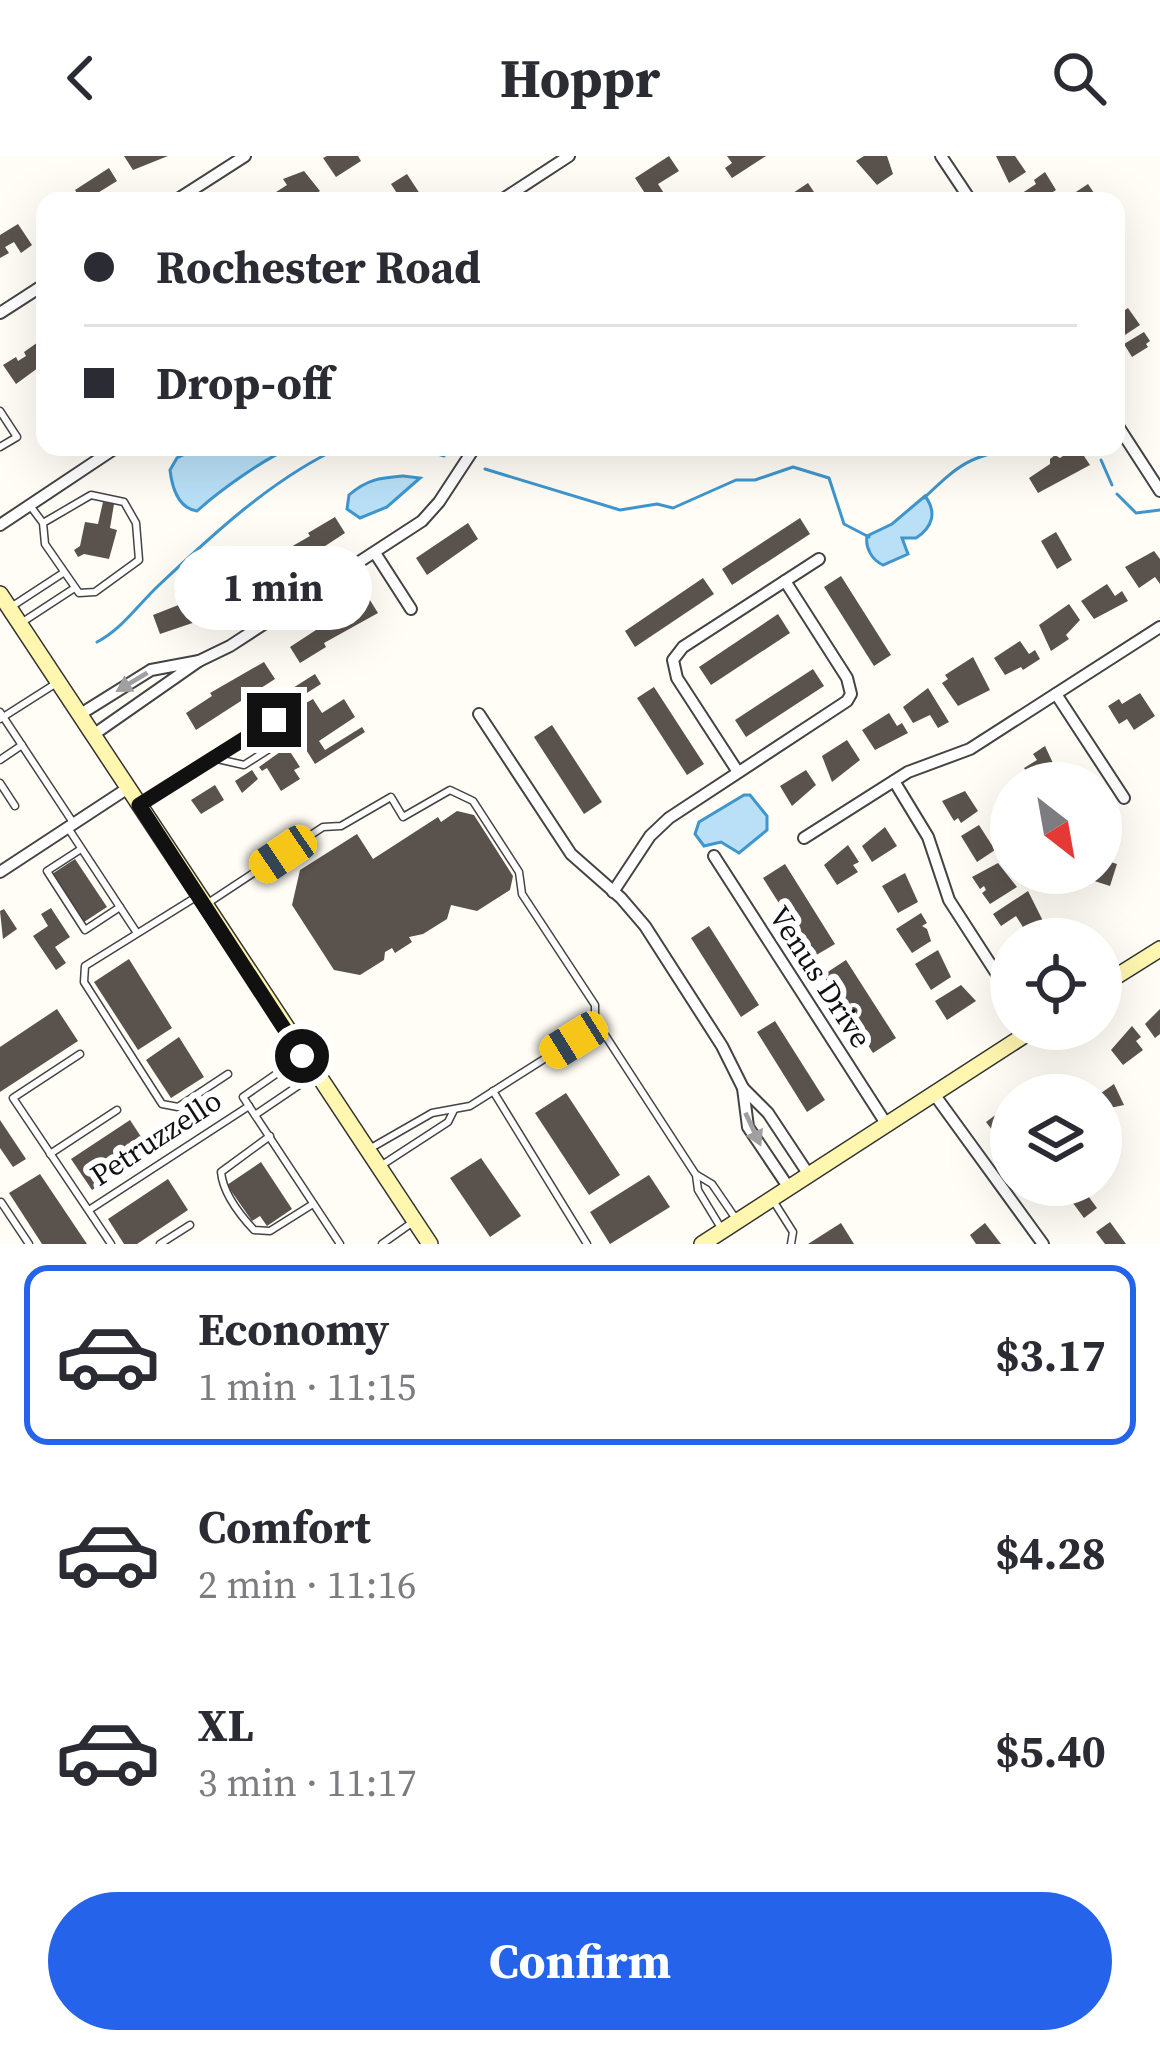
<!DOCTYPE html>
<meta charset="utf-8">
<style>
body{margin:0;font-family:"Source Serif 4",serif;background:#f2f2f3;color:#2b2b33;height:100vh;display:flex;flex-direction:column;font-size:45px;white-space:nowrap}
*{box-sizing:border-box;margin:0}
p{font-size:39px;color:#7c7c81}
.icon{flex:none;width:66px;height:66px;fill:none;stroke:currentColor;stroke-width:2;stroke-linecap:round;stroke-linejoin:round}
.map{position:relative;height:1088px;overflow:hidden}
.sheet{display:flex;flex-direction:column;background:#fff;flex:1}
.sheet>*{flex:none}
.banner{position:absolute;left:36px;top:36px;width:1089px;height:264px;border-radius:24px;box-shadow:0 12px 48px #0002;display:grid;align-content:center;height:264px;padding:0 48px;background:#fff}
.needle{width:78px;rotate:149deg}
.controls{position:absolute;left:990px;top:606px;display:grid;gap:24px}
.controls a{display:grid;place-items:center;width:132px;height:132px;border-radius:50%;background:#fff;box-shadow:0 12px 48px #0002;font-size:60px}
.end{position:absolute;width:54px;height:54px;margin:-27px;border:15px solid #111;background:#fff;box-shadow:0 0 0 6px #fff}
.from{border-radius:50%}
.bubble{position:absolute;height:84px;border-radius:42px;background:#fff;box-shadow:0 12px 48px #0002;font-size:39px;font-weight:700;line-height:84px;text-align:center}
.car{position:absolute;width:36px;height:72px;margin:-36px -18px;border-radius:15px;box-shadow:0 0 9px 3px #0007;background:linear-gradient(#f5c518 24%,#345 0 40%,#f5c518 0 76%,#345 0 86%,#f5c518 0)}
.banner b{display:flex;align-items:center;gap:42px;height:114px;font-size:45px}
.banner b+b{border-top:3px solid #e1e1e2}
.banner i{width:30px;height:30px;background:#2b2b33}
ul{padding:21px 0 0;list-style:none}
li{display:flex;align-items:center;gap:36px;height:180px;margin:0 24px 18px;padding:0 24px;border:6px solid transparent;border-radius:24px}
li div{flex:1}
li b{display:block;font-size:45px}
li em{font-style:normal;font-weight:700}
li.current{border-color:#2563eb}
li>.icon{width:108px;height:108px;stroke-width:1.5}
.button{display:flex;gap:24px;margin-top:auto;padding:24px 48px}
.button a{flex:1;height:138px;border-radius:72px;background:#2563eb;color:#fff;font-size:48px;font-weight:700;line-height:138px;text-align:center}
header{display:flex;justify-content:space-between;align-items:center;height:156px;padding:0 48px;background:#fff;font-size:54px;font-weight:700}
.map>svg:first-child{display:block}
.water{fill:#b9e0f7;stroke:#3f96cf;stroke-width:3}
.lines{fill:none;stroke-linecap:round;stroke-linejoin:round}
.stream{stroke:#3f96cf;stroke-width:3}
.building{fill:#5a524d}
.lane-casing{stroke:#444;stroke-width:9}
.street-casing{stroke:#444;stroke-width:14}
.secondary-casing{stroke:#333;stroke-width:18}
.lane{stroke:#fff;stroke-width:6}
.street{stroke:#fff;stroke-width:10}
.secondary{stroke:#fff6b0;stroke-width:15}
.oneway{fill:#a0a0a0}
.route{stroke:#111;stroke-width:15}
.labels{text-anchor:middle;stroke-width:12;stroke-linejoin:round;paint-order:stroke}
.street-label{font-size:30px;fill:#111;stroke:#fff}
</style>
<header><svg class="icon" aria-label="back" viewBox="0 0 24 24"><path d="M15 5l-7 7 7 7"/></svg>Hoppr<svg class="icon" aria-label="search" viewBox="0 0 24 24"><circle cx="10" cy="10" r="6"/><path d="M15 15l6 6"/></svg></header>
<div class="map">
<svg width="1160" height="1088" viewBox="0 0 1160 1088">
<rect width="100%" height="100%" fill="#fffdf5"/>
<g class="water">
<path d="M199,291H293C266,301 219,335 197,355C178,352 172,331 170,314L177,302Z"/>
<path d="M403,320L420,322L387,351L360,362L347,353L349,339C367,323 380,322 403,320Z"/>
<path d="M925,340C937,356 933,371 916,382H902L908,398L883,409C872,404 865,392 867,380L892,368Z"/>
<polygon points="744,639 750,639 767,660 767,674 739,697 721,686 704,690 695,678 699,666"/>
</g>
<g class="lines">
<g class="stream">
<polyline points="417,291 444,300"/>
<polyline points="1101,304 1112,329"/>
<polyline points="485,313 620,354 657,348 673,352 736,324 755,324 793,311 829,322 844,368 869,381"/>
<polyline points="1117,338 1136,357 1160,354"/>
<path d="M924,342C962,306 967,302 1019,291"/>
<path d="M97,486C121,474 138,449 158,430C212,379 273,322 341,291"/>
</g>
</g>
<g class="building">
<polygon points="124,0 168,0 133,14"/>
<polygon points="327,0 358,0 361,5 336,21 323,2"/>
<polygon points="669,0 679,15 658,28 669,45 650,45 635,22"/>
<polygon points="727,0 766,0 732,22 725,12 732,7"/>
<polygon points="864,0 887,0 893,18 877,29 856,5"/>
<polygon points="996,0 1015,0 1026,16 1009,27"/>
<polygon points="109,12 117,25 96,38 100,45 82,45 75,34"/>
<polygon points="304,15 320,35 312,40 316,45 301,45 297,39 291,45 281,45 276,36 287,29 283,23"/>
<polygon points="1045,16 1056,34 1039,45 1019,45 1016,41 1036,28 1034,24"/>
<polygon points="407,18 422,41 415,45 402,45 391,28"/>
<polygon points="808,27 818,42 799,45 793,37"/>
<polygon points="1088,28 1096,40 1088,45 1062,45"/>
<polygon points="18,68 32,89 21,97 14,86 5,91 9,97 0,102 0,79"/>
<polygon points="1128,152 1140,169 1122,181 1116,172 1116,160"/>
<polygon points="1144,176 1150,185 1146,188 1148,191 1132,201 1124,188"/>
<polygon points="41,184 45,212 42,209 16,228 3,209 16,201 18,205 26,200 24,196"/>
<polygon points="1080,294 1090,309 1038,337 1029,322 1050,308 1050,303 1055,299 1060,302 1069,296 1072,299"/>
<polygon points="103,346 114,348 110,372 117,374 109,403 84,398 78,401 74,394 80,390 85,366 98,368"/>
<polygon points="335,361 345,377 319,394 321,398 267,428 256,411 310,380 308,377"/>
<polygon points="800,362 810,378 732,429 722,413"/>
<polygon points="468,367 478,383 427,419 416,402"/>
<polygon points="1056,376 1072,404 1057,413 1041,385"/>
<polygon points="1154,395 1160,403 1160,428 1155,421 1139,432 1125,411"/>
<polygon points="841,420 891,499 874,510 824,431"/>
<polygon points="703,422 714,438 635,491 625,475"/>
<polygon points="239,425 246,442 218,454 219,458 160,478 153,459 181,448 183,451"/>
<polygon points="1107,428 1115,440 1122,435 1128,445 1094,463 1081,445"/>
<polygon points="368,441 378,457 324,487 326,491 300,507 290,491 316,474 314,472"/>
<polygon points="1069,448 1080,464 1066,479 1069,483 1051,495 1039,469"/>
<polygon points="778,458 790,477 711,529 699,511"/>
<polygon points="1020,485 1029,498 1035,494 1040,503 1023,514 1021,511 1005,519 994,502"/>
<polygon points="973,501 990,534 958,550 942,527 948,523 945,519"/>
<polygon points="264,506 275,523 196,574 186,557 212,540 210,537"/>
<polygon points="813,513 824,530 746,581 735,564"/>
<polygon points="315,518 321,528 299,542 304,548 313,543 322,557 344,543 355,561 319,585 325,594 362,571 365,576 315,608 300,584 295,588 287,574 293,566 277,542"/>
<polygon points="654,531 704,608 687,619 637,542"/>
<polygon points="928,532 949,566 938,572 930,559 913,567 903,551"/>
<polygon points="1140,537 1155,560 1134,574 1127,563 1119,568 1108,550 1119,543 1122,548"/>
<polygon points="889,557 897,570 902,567 908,577 875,594 862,574"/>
<polygon points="552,569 602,646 584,658 534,581"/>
<polygon points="847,584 860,604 832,626 822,600"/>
<polygon points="1045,590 1059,620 1048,627 1028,627 1026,624 1030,621 1024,612 1037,604 1033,598"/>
<polygon points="287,591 300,611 294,614 300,623 281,635 267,612 262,615 259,611"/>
<polygon points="252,614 258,623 242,637 235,625"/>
<polygon points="806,614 816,629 792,650 780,630"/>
<polygon points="215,629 224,644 201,658 191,644"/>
<polygon points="965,635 978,655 961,667 958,662 954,665 942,645"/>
<polygon points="457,655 474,659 513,720 510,734 477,755 451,749 447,763 423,778 409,781 412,786 395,797 392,792 385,796 384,804 360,819 334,814 292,749 300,714 357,678 373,703 438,661 441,666"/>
<polygon points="979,669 995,694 977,706 961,680"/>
<polygon points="885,671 897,690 872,706 862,690"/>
<polygon points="848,689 859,706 853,709 858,716 837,729 824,709"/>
<polygon points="75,703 107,751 84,766 52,718"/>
<polygon points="1101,703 1117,708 1110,730 1082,721 1084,717 1101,717"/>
<polygon points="998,707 1017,731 990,748 982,737 986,734 984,730 980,733 972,721"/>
<polygon points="785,708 835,788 813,801 763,722"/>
<polygon points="905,717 918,746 898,757 882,730"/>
<polygon points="1028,735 1043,765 1026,776 1016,760 1001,770 993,758"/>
<polygon points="51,752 70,781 55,791 66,807 56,814 33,780 48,770 41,758"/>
<polygon points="4,753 17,773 3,783 0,755"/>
<polygon points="921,757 927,767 922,770 927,773 931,785 912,797 896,773"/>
<polygon points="709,770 759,849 741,861 691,782"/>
<polygon points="938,794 951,821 931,834 915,808"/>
<polygon points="129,803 172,872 138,894 94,826"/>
<polygon points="846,804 896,882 873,897 823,819"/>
<polygon points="961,829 976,845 947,864 935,845"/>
<polygon points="57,853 78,885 0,936 0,891"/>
<polygon points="1160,853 1160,878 1155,882 1145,868"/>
<polygon points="775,865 825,944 807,956 757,876"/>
<polygon points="1132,870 1141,881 1136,885 1143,894 1123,909 1111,894"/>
<polygon points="179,881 204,921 171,942 146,904"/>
<polygon points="1052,921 1065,939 1028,939 1038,932"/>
<polygon points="1114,928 1124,949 1110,952 1117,963 1106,970 1101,962 1101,937"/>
<polygon points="566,937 620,1019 589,1039 535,957"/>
<polygon points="998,957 1006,968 1011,964 1011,987 1005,991 986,966"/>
<polygon points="0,964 26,1003 13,1011 0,992"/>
<polygon points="130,964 151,996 92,1034 71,1003"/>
<polygon points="481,1002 521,1060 490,1081 450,1022"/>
<polygon points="261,1006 292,1053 267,1070 260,1060 252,1065 227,1029"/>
<polygon points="40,1018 87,1088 42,1088 9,1037"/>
<polygon points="649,1019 670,1051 610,1088 590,1056"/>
<polygon points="168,1023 188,1054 137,1088 124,1088 108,1063"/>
<polygon points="1080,1029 1097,1052 1084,1062 1067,1039"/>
<polygon points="1110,1066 1126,1088 1105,1088 1096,1076"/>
<polygon points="841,1067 854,1088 808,1088"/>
<polygon points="985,1067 1001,1088 976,1088 970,1079"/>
</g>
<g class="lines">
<defs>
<g id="lane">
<polyline points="0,255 17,281 0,291"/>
<polyline points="31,351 43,367 91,339 124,346 136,367 139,404 95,436 79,437 45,388 43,367"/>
<polyline points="11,451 63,417"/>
<polyline points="21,467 73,433"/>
<polyline points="0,556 74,668"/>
<polyline points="0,563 55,528"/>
<polyline points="0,604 22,589"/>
<polyline points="0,627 15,650"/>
<polyline points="142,647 274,564 282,576 277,588 244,609 213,602"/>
<polyline points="68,672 137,777"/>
<polyline points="81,693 47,715 85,774 120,751"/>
<polyline points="196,741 85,810 84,826 162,948 178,951 228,918"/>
<polyline points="208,747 323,671 341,670 391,641 403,661 450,634 473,645 519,716 522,738 595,849 595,861 582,879 470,950 432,957 371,992"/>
<polyline points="591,870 605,879 696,1019 698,1034 721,1072"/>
<polyline points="80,898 13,942 111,1088"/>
<polyline points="302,900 243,941 340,1088"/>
<polyline points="493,935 587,1088"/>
<polyline points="255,959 314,919"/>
<path d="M270,980L221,1016C223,1037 240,1059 254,1074L270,1075L313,1048"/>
<polyline points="50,998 117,954"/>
<polyline points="382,1009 448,966 454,954"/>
<polyline points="697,1019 712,1028 736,1063"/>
<polyline points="1,1046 29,1088"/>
<polyline points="774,1046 793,1076 791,1088"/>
<polyline points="89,1054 249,950"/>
<polyline points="160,1088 190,1069"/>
<polyline points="382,1088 413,1066"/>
</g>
<g id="street">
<polyline points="941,0 971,45"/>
<polyline points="175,45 245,0"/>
<polyline points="500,45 569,0"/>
<polyline points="0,157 45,128"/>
<polyline points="1116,267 1160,335"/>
<polyline points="0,369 117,291"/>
<polyline points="375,397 411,453"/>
<polyline points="199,505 230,490 422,365 439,346 475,291"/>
<polyline points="1056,538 1124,642"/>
<polyline points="479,558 571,698 621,742 645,770 722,890 743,932"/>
<polyline points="79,559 151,514 199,505 93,579"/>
<polyline points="738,616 677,522 673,504 683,491 819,403"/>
<polyline points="894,625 928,681 949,744 1011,840"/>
<polyline points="804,682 908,616 970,593 1160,471"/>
<polyline points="714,700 887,969"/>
<polyline points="0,716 128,632"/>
<polyline points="613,736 650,680 669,662 847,545 851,538 847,522 785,425"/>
<polyline points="934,938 1043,1088"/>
<polyline points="789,1032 748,971 743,932 768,957 809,1019"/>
</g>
<g id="secondary">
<polyline points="0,438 430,1088"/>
<polyline points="1101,830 1160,793"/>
<polyline points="702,1088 1034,873"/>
</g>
</defs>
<use href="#lane" class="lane-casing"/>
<use href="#street" class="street-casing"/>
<use href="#secondary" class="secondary-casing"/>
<use href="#lane" class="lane"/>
<use href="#street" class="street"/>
<use href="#secondary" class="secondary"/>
</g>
<defs><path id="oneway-solid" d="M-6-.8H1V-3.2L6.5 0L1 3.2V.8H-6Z" transform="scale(3)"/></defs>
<g class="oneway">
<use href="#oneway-solid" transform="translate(132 526) rotate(149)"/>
<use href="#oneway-solid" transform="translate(753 973) rotate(65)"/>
</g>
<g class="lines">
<polyline class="route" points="274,564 139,649 302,900"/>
</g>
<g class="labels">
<g class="street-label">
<text transform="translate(820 821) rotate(57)" y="10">Venus Drive</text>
<text transform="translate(156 982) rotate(-33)" y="10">Petruzzello</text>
</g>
</g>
</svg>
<div class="controls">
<a><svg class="needle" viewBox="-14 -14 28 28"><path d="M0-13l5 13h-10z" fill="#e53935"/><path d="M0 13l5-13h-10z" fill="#7c7c81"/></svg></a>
<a><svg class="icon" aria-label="locate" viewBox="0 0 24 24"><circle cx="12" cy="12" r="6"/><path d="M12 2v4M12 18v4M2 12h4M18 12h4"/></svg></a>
<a><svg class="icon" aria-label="layers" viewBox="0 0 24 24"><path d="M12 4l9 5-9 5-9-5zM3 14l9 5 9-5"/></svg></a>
</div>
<i class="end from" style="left:302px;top:900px"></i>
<i class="end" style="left:274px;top:564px"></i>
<div class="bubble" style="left:174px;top:390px;width:198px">1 min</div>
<i class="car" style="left:283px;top:698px;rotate:236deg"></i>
<i class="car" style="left:574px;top:884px;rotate:238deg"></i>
<div class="banner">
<b><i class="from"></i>Rochester Road</b>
<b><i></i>Drop-off</b>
</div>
</div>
<section class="sheet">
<ul>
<li class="current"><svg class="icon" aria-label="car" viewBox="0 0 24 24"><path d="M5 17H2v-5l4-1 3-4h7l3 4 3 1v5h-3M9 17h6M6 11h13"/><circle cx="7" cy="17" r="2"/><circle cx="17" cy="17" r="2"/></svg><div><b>Economy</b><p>1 min · 11:15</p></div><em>$3.17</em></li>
<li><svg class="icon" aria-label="car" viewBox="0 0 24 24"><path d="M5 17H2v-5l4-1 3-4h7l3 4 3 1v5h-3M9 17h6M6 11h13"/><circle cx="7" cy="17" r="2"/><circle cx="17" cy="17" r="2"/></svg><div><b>Comfort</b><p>2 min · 11:16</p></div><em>$4.28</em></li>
<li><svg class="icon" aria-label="car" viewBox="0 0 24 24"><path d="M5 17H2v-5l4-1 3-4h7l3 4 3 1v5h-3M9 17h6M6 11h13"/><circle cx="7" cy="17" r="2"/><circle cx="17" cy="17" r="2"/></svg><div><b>XL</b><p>3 min · 11:17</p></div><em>$5.40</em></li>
</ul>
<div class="button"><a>Confirm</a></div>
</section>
